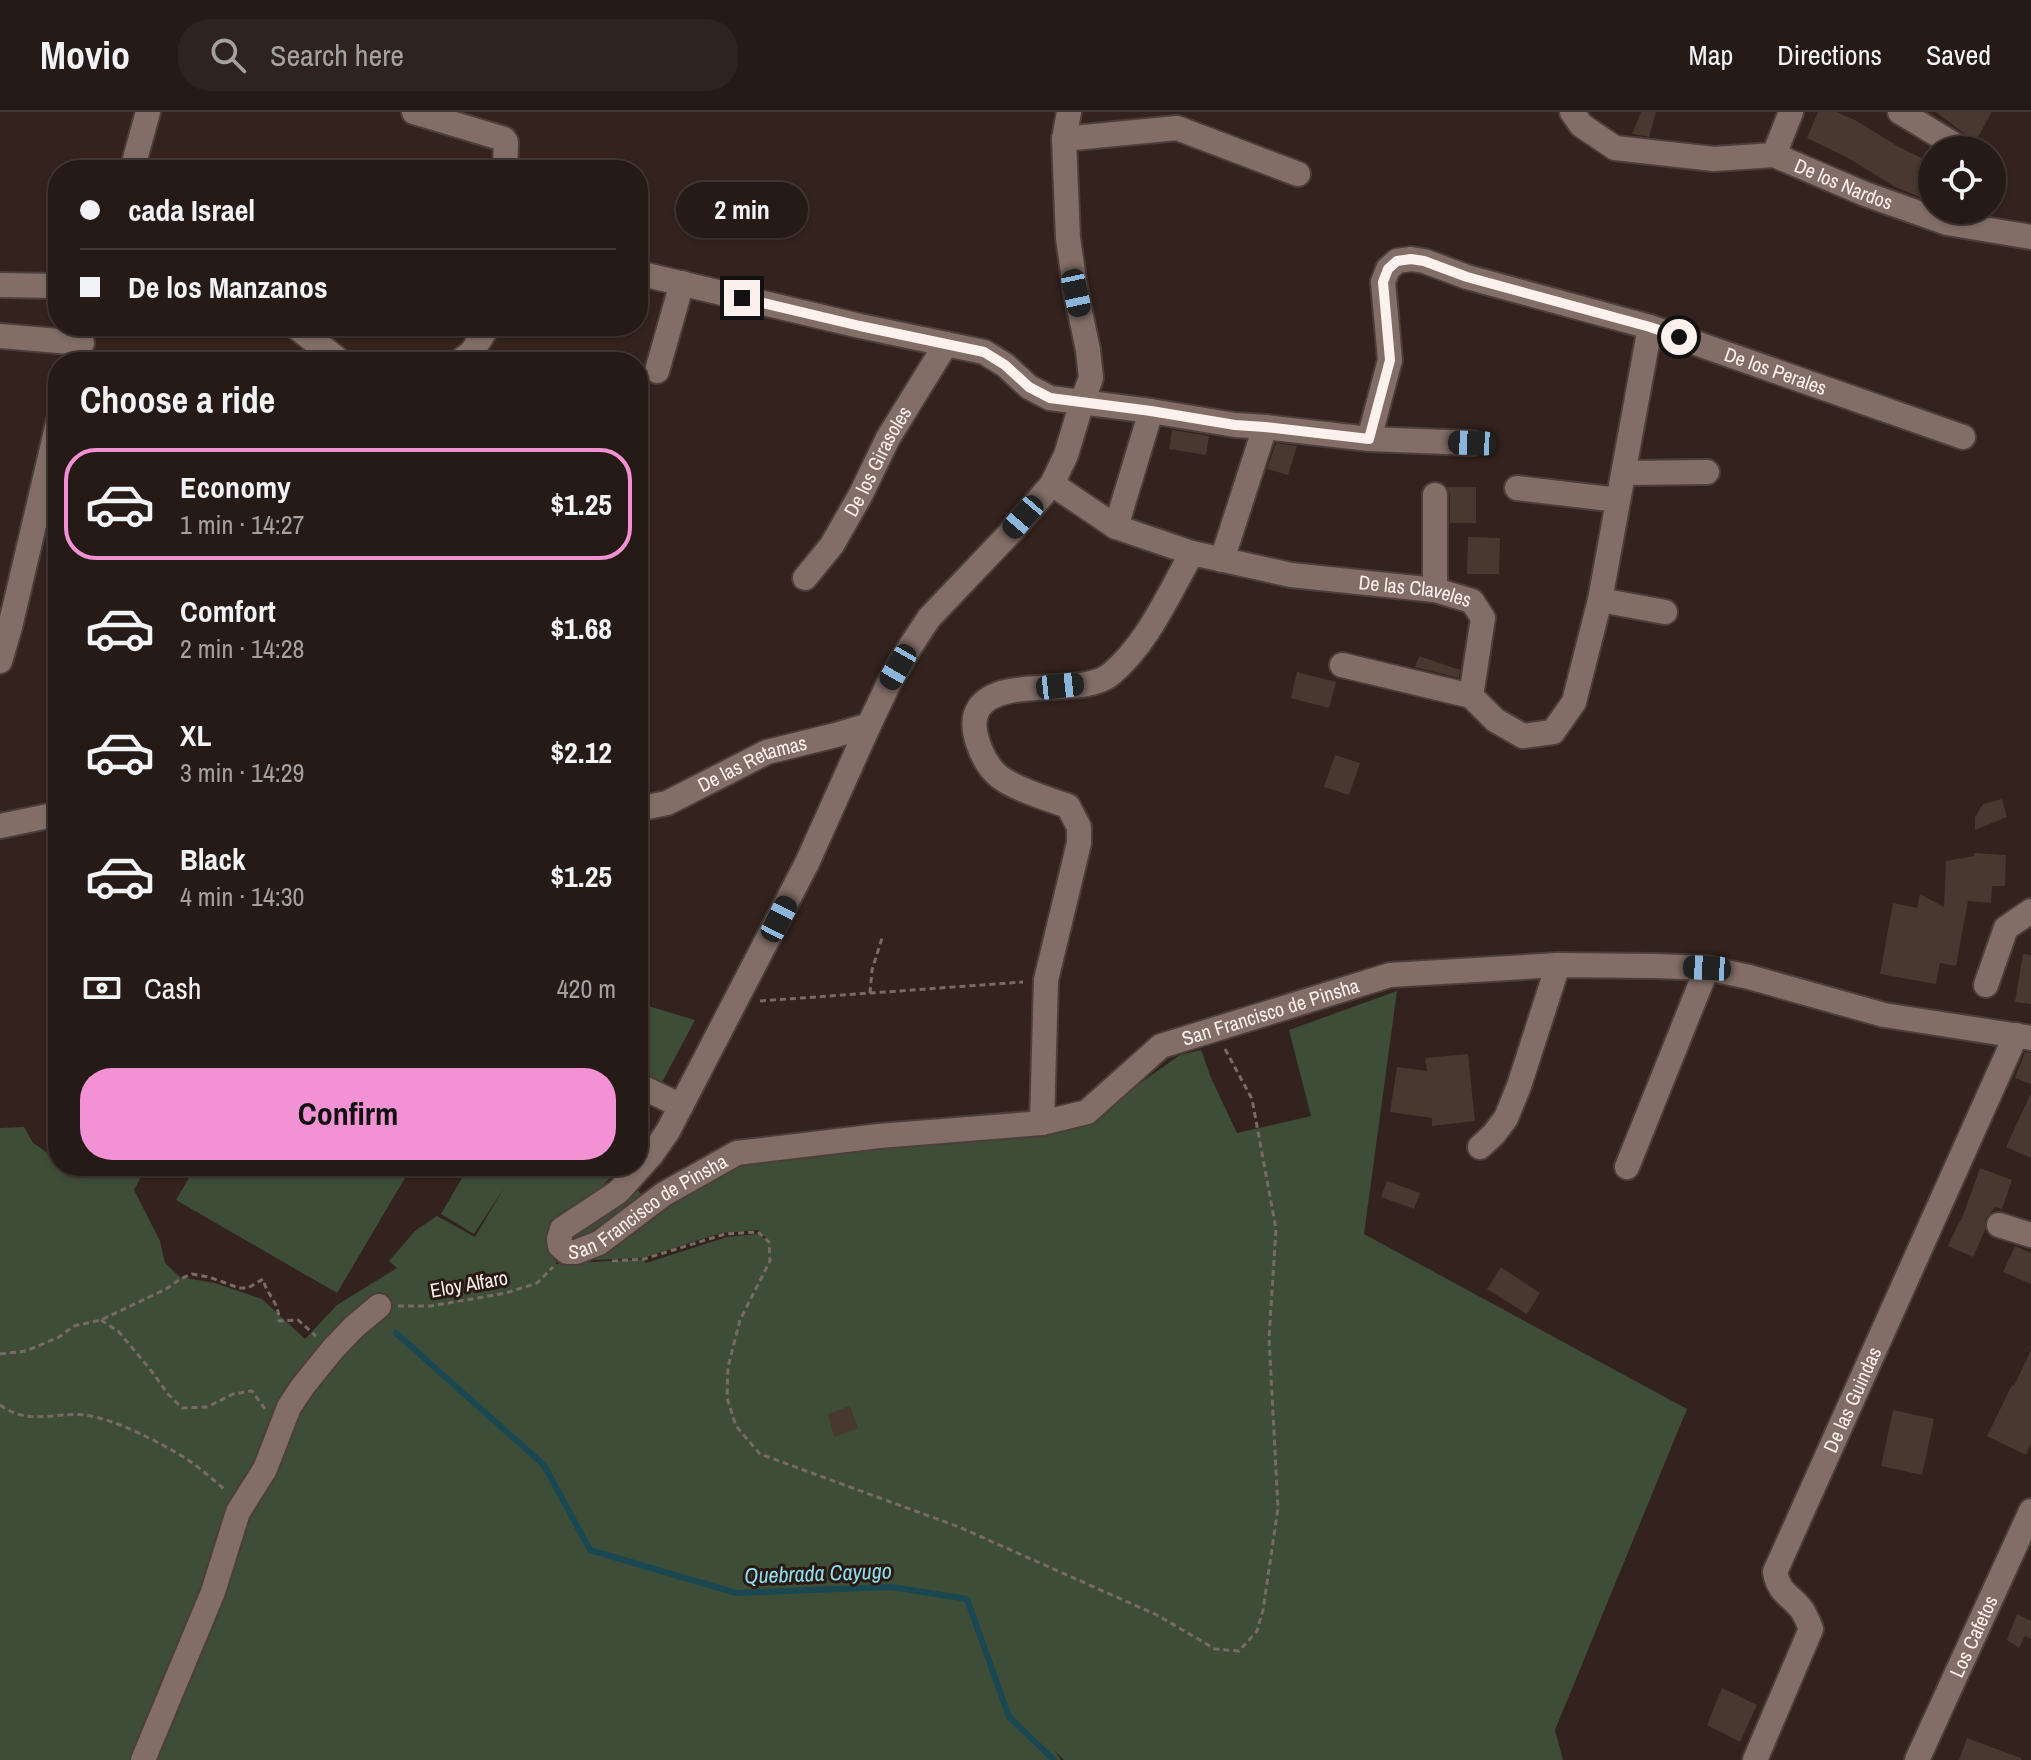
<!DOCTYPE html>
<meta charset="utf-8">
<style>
body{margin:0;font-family:"Archivo Narrow",sans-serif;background:#2e231f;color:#f1f3f6;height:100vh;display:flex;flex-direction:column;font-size:30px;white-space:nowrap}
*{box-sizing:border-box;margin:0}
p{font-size:26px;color:#a4a1a1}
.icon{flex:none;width:44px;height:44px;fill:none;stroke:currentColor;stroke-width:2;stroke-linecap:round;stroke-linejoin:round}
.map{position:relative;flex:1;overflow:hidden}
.drawer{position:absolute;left:48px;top:240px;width:600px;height:824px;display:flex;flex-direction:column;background:#261a16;border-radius:32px;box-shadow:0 2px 6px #0004,0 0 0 2px #423835}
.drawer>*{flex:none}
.top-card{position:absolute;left:48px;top:48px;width:600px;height:176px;border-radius:32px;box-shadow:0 2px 6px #0004,0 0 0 2px #423835;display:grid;align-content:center;height:176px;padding:0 32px;background:#261a16}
.fabs{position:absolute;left:1918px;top:24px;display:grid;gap:16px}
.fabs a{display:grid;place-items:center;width:88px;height:88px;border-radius:50%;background:#261a16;box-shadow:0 2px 6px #0004,0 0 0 2px #423835;font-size:40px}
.end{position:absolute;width:36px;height:36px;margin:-18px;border:10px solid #fdf1ed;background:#111;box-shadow:0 0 0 4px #111}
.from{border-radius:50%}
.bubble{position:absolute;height:56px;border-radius:28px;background:#261a16;box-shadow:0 2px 6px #0004,0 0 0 2px #423835;font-size:26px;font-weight:700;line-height:56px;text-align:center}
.car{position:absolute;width:24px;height:48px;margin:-24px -12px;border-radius:10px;box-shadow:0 0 6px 2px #0007;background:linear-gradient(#222 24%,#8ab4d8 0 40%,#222 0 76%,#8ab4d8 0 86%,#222 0)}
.top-card b{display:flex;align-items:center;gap:28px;height:76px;font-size:30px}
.top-card b+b{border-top:2px solid #423835}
.top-card i{width:20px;height:20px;background:#f1f3f6}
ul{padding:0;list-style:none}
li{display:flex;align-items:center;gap:24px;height:112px;margin:0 16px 12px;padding:0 16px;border:4px solid transparent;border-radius:32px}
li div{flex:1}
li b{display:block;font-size:30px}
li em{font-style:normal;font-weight:700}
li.current{border-color:#f391d5}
li>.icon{width:72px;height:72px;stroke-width:1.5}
h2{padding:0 32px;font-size:36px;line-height:96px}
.pay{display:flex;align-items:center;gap:20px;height:88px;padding:0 32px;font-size:30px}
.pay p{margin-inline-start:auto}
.action{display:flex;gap:16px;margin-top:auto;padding:16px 32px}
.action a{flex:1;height:92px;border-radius:32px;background:#f391d5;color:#111;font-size:32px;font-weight:700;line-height:92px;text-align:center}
header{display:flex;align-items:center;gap:48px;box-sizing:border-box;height:112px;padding:0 40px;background:#261a16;border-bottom:2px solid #423835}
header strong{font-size:38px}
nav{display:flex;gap:44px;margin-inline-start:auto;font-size:28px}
.search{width:560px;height:72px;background:#2e231f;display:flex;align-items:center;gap:20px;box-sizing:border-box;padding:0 28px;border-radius:32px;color:#a4a1a1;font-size:30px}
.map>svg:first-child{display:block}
.green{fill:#3e4d38}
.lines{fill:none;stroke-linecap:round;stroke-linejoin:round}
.stream{stroke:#194852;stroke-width:6}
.building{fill:#48382f}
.minor-casing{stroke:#4c3e3a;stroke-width:28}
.path{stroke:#796a65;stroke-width:3;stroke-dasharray:6 4;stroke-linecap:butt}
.minor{stroke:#826e67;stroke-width:24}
.route{stroke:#fdf1ed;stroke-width:10}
.labels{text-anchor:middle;stroke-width:6;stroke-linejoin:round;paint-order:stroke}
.street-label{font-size:20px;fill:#fdf1ed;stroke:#291913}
.water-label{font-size:22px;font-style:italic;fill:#8edff1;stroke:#291913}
</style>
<header>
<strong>Movio</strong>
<div class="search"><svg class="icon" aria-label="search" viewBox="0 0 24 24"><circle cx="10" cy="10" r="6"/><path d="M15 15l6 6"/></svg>Search here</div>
<nav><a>Map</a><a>Directions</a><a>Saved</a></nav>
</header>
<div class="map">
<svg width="2031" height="1648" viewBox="0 0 2031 1648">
<rect width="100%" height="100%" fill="#33221d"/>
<g class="green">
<polygon points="1397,879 1364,1122 1687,1297 1555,1618 1563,1648 1064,1648 1055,1639 1061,1648 0,1648 0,1016 24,1015 33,1031 58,1048 58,1054 132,1054 140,1067 134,1078 160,1129 165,1151 180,1165 215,1171 262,1187 305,1227 337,1193 397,1156 389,1149 415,1119 437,1104 475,1125 504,1076 474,1122 441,1102 469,1054 505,1054 514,1060 516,1057 511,1054 622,1054 593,1083 560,1101 556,1152 644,1147 646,1151 727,1125 757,1122 768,1128 758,1118 721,1121 643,1146 593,1148 592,1144 740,1050 1091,1006 1180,943 1201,938 1211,966 1237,1021 1311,1004 1289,918"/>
<polygon points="638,891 695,908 661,972 638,960"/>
<polygon points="196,1054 412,1054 337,1181 176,1088"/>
<polygon points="634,1074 648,1090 613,1115 572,1129 567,1124"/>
</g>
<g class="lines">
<polyline class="stream" points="396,1221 544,1353 590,1438 736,1481 892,1475 967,1487 1009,1605 1054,1648"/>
</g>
<g class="building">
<polygon points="1641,0 1656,0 1649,25 1632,22"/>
<polygon points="1818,0 1836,0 1855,8 1899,35 1932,51 1932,58 1920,85 1895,75 1848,46 1807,26"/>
<polygon points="1936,0 1992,0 1975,30"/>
<polygon points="1172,318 1209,324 1206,343 1169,337"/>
<polygon points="1276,331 1297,334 1288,363 1267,357"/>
<polygon points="1447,375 1476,375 1476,411 1450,411 1450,383"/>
<polygon points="1468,425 1500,426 1499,462 1467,462"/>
<polygon points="1419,544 1460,558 1459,566 1415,555"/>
<polygon points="1297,560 1336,570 1329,596 1291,586"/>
<polygon points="1335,643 1360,651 1349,683 1324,675"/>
<polygon points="2002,687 2007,705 1975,718 1975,705 1983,692"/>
<polygon points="1974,741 2006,743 2005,774 1992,774 1991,791 1968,789 1956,854 1940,851 1936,872 1880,862 1893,791 1917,796 1920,782 1944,795 1946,749 1974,744"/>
<polygon points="2023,842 2031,843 2031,892 2015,890"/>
<polygon points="2025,940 2031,941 2031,972 2015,966"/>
<polygon points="1468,942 1475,1009 1432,1014 1432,1006 1390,1000 1397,955 1427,959 1425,946"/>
<polygon points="2031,981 2031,1046 2006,1035"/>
<polygon points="1980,1056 2012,1068 2002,1097 1995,1095 1985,1108 1985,1118 1973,1145 1948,1134 1960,1108 1961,1109"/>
<polygon points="1387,1069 1420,1081 1414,1097 1381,1085"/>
<polygon points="2015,1134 2031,1141 2031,1172 2003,1160"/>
<polygon points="1501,1155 1540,1181 1527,1202 1487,1177"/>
<polygon points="2031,1238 2031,1331 2026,1343 1987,1324 2012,1273 2014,1274"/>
<polygon points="850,1294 858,1316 834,1325 828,1302"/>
<polygon points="1893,1298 1934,1307 1922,1363 1881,1354"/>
<polygon points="2017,1502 2031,1509 2031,1527 2025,1524 2019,1536 2007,1528"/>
<polygon points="1722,1576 1757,1593 1740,1630 1707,1613"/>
<polygon points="1967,1626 2021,1646 2021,1648 1959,1648"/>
</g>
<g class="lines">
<defs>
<g id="minor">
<polyline points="414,0 504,27 506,30 505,58"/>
<path id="s1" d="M1069,0L1064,27L1068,126L1076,181L1088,238L1091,266L1082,290L1066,343L1052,372L1009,422L929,506L908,538L888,573L869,613L807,751L668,1019L652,1042L618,1080L562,1117L559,1127L560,1134L567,1140H576L599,1131L664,1082L737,1041L879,1024L1042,1011L1087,1000L1161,934L1390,863L1558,853L1655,854L1707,856L1749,865L1884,903L2031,926"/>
<path id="s2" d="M1572,0L1581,13L1615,36L1714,47L1774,43L1865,82L1947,111L2031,125"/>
<polyline points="1900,0 1963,38"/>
<polyline points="1064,27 1177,16 1298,62"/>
<polyline points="1774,43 1791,0"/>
<polyline points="132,58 148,0"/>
<polyline points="638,161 860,214 984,240 1005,253 1029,275 1050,286 1151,299 1235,313 1265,315 1369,327 1472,331"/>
<polyline points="0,173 58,174"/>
<polyline points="295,214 341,250"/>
<polyline points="0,224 82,231"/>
<polyline points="459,250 472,240 488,214"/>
<polyline points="657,259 682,171"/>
<path id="s3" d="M1369,327L1390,248L1383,170L1388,157L1397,149L1411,147L1424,149L1467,165L1650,215L1963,325"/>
<polyline points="1624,361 1707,360"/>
<path id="s4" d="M1052,372L1116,415L1192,441L1291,463L1435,478L1472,489L1483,506L1471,584L1495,608L1523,624L1553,620L1574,590L1600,488L1650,215"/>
<polyline points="1517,376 1618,388"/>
<polyline points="1435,383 1435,478"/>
<polyline points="1116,415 1151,299"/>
<polyline points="1222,448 1265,315"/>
<path id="s5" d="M805,466L832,433L861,382L888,326L946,232"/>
<polyline points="1600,488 1665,500"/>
<polyline points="0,549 10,515 58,311"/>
<polyline points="1342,553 1471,584"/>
<path id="s6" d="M638,697L667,691L767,640L836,623L869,613"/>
<polyline points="0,714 58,702"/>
<polyline points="1986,873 2006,816 2031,799"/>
<polyline points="638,973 681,994"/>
<path d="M1042,1011L1046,868L1079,731V715L1068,694C1048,687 1018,678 1001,666C990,658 982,643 978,631C974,619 972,606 979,596C1000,563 1084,586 1111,562C1148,531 1168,483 1192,441"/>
<polyline points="1480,1035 1494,1022 1506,1006 1519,974 1558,853"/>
<polyline points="1627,1055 1707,856"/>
<polyline points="1999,1113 2031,1123"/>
<polyline points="143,1648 213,1480 238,1400 265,1357 289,1295 303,1274 333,1237 354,1215 379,1194"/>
<path id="s7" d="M1755,1648L1811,1517C1809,1512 1806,1504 1802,1498C1791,1483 1779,1482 1775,1460L2016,923"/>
<path id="s8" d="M1917,1648L2031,1399"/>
</g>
</defs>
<use href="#minor" class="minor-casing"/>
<g class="path">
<polyline points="870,881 872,858 882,826"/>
<polyline points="760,889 1023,870"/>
<polyline points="612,1149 644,1147 725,1122 758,1120 769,1130 770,1149 740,1208 728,1255 727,1286 736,1314 760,1342 959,1415 1157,1503 1215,1537 1239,1539 1257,1519 1263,1498 1278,1396 1269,1226 1276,1117 1252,987 1225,937"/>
<polyline points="398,1194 431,1194 506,1181 537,1171 553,1155"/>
<polyline points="101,1208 118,1219 150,1257 168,1282 182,1296 207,1295 233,1282 252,1279 265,1297"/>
<path d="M0,1242L26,1239L59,1225L74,1214L101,1208L166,1177L180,1167L192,1162L209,1165L239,1176H248L263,1167C267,1184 279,1189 279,1209L298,1208L316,1224"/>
<path d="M0,1293C29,1314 53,1300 85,1303C115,1307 162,1331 188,1348C200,1356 211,1366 222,1375L225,1380"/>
</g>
<use href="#minor" class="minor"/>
</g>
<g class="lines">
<polyline class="route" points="742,186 860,214 984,240 1005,253 1029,275 1050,286 1151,299 1235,313 1265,315 1369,327 1390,248 1383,170 1388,157 1397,149 1411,147 1424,149 1467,165 1650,215 1679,225"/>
</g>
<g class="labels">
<g class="street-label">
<text dy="7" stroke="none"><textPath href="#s2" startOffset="292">De los Nardos</textPath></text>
<text dy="7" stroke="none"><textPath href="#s3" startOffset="582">De los Perales</textPath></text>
<text dy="7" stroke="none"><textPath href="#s5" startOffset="138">De los Girasoles</textPath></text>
<text dy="7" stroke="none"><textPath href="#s4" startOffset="384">De las Claveles</textPath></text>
<text dy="7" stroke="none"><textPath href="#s6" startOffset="124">De las Retamas</textPath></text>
<text dy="7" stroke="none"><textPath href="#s1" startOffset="2078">San Francisco de Pinsha</textPath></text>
<text dy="7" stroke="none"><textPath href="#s1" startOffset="1406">San Francisco de Pinsha</textPath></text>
<text transform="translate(469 1172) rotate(-10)" y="7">Eloy Alfaro</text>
<text dy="7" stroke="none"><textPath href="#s7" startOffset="400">De las Guindas</textPath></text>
<text dy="7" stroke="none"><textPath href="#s8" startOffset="136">Los Cafetos</textPath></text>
</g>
<g class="water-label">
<text transform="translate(818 1461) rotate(-2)" y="8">Quebrada Cayugo</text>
</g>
</g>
</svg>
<div class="fabs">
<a><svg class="icon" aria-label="locate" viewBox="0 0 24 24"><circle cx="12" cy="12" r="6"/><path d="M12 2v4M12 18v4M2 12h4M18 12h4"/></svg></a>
</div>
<i class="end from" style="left:1679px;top:225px"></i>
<i class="end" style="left:742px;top:186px"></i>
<div class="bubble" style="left:676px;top:70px;width:132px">2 min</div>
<i class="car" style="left:1076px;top:181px;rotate:168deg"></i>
<i class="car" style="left:1472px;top:331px;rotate:272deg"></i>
<i class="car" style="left:1023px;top:405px;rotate:221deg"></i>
<i class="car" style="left:898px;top:555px;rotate:210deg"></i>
<i class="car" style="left:1060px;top:574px;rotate:84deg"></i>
<i class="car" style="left:779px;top:807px;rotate:27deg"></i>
<i class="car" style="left:1707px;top:856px;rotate:273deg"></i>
<div class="top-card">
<b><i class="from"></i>cada Israel</b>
<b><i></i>De los Manzanos</b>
</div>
<section class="drawer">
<h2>Choose a ride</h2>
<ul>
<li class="current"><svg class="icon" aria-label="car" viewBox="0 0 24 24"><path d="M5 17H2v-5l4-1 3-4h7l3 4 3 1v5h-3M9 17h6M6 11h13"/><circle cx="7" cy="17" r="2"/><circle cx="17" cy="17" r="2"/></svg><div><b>Economy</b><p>1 min · 14:27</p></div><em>$1.25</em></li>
<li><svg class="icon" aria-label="car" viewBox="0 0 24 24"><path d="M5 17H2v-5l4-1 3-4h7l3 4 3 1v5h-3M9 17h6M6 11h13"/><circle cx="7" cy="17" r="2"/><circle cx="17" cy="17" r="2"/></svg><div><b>Comfort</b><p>2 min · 14:28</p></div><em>$1.68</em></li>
<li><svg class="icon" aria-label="car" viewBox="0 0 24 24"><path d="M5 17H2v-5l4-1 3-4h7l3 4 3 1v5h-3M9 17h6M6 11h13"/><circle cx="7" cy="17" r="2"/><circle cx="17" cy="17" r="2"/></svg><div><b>XL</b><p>3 min · 14:29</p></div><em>$2.12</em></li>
<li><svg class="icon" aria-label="car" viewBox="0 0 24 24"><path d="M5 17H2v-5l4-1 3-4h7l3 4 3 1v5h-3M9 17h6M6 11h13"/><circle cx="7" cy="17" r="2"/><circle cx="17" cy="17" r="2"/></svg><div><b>Black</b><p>4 min · 14:30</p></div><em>$1.25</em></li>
</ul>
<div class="pay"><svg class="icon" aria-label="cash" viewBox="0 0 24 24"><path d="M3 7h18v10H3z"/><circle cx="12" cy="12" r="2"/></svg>Cash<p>420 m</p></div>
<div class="action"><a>Confirm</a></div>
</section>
</div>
